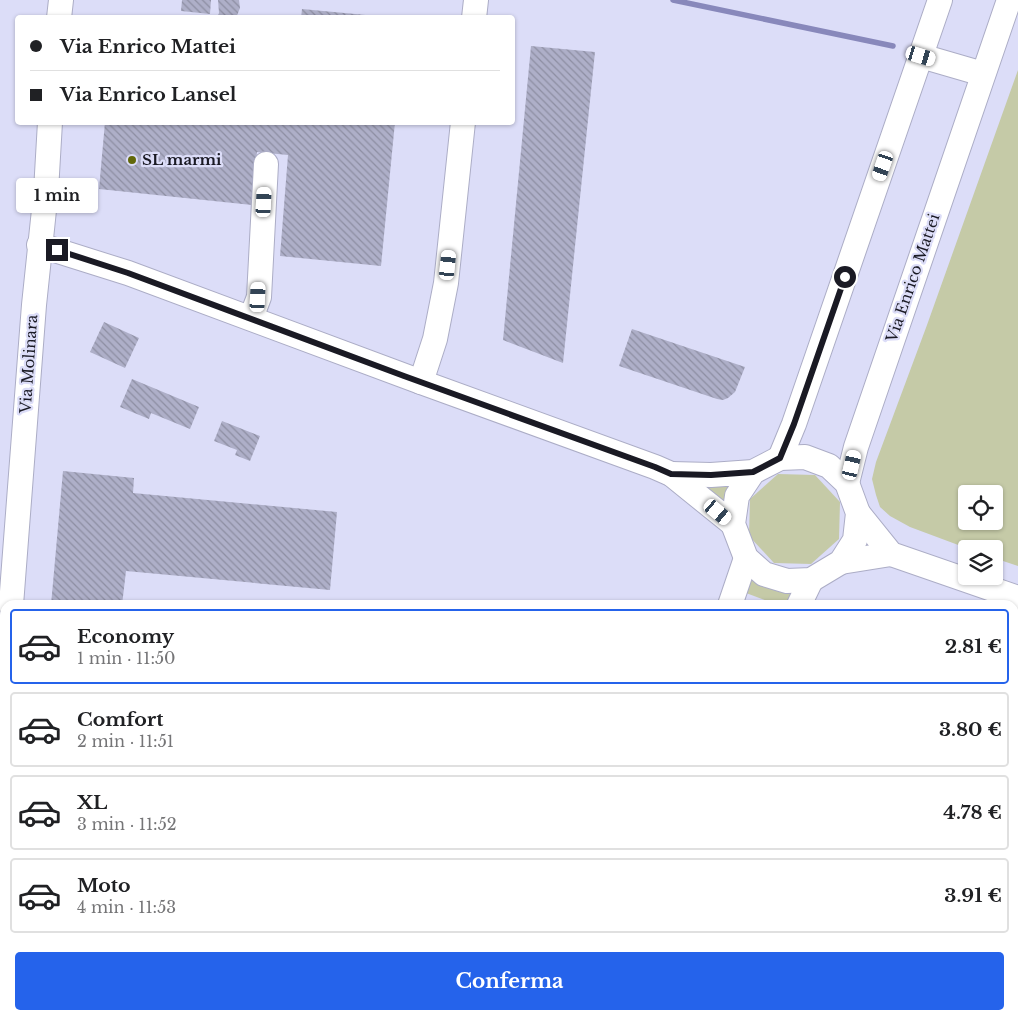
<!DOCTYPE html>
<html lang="it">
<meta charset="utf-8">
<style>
body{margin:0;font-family:"Libre Baskerville",serif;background:#f2f2f2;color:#202124;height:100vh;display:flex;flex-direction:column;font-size:19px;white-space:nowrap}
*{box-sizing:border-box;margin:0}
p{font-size:16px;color:#757577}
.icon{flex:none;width:28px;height:28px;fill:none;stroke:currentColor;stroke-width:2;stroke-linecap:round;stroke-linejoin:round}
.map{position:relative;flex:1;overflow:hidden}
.details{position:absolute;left:0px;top:600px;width:1019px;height:420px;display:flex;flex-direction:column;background:#fff;border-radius:15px 15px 0 0;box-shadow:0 1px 4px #0004}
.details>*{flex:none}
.banner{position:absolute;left:15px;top:15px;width:500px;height:110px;border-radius:5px;box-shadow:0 1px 4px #0004;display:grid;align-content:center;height:110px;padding:0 15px;background:#fff}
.tools{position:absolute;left:958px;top:485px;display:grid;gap:10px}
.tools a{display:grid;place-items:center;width:45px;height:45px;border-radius:5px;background:#fff;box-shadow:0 1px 4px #0004;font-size:25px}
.end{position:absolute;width:22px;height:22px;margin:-11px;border:6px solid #1a1a24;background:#fff;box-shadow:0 0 0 2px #fff}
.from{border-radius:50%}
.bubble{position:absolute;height:35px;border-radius:5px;background:#fff;box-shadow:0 1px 4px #0004;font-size:16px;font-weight:800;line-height:35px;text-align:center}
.car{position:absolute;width:15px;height:30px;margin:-15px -8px;border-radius:6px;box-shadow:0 0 4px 1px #0007;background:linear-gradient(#fff 24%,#345 0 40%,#fff 0 76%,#345 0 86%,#fff 0)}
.banner b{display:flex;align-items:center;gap:18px;height:48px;font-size:19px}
.banner b+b{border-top:1px solid #e0e0e0}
.banner i{width:12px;height:12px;background:#202124}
ul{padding:9px 0 0;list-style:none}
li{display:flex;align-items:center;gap:15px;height:75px;margin:0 10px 8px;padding:0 5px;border:2px solid #e0e0e0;border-radius:5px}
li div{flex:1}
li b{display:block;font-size:19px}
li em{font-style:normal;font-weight:800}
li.current{border-color:#2563eb}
li>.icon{width:45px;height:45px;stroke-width:1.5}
.primary-button{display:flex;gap:10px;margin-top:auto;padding:10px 15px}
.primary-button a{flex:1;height:58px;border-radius:5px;background:#2563eb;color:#fff;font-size:20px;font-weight:800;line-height:58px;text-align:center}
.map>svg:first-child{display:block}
.green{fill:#c5caa7;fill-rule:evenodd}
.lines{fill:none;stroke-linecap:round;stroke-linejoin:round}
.stream{stroke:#88b;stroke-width:5.5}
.building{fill:url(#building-back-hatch)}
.minor-casing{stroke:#acadc6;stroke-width:26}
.major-casing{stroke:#787e23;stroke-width:30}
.path{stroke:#7c7d90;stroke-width:3;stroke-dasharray:5 2.5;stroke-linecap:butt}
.minor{stroke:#fff;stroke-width:24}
.major{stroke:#ccd27a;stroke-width:28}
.route{stroke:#1a1a24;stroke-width:6}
.poi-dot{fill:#626809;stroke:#dcddf8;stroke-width:2}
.labels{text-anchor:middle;stroke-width:4.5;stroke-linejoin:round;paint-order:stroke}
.poi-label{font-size:15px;font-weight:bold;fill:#1a1a24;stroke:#dcddf8;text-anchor:start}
.street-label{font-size:15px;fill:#1a1a24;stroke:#dcddf8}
</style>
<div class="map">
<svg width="1018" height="1020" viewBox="0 0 1018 1020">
<defs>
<pattern id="building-back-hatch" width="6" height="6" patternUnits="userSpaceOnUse" patternTransform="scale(1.25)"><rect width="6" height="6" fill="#aeafc8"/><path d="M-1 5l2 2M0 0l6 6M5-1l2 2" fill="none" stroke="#8d8ea2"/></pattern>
</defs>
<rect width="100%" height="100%" fill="#dcddf8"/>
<g class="green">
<path d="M1018,70V566L994,558V549H969L910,527L890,516L880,507L876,495L872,479L876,462L927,325ZM966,494H994V521H966Z"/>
<polygon points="778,474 815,475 840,502 839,539 811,564 774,563 749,536 750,499"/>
<polygon points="738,482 725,505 699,483"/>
<polygon points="753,575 794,585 788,605 778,605 746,593"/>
<polygon points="1018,989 1018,1020 953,1020 965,1015 1014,1015 1014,992"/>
</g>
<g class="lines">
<polyline class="stream" points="673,0 893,46"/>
</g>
<g class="building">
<polygon points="182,0 211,0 210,14 181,11"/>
<polygon points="218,0 239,0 240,8 236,18 217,18 219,13"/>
<polygon points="302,9 376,16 376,18 301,18"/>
<polygon points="531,46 595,52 563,363 503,340"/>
<polygon points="105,122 395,122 381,266 280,256 288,155 257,152 252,205 99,189"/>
<polygon points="104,322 139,338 125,368 90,352"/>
<polygon points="632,329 745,367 735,392 728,398 723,400 717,399 619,366"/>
<polygon points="132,379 199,407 190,429 151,413 149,419 120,407"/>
<polygon points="222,421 260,436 250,461 235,455 237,450 214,441"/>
<polygon points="63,471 134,478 133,493 337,512 330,590 126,571 122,605 51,605"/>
<rect x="43" y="1015" width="56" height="5"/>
<polygon points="127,1015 191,1015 190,1020 127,1020"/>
</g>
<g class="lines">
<defs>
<g id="minor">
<polyline points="59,18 61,0"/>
<polyline points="474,18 476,0"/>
<polyline points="921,56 983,74"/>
<polyline points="39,245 128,273 421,382 655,467 671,474 733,524"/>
<polyline points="251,318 259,297 266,164"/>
<polyline points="421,382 435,339 446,283 463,122"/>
<polyline points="780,458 794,424 940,0"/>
<polyline points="671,474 711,475 753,472 780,458 805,457 829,466 847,483 858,513 855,540 841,562 811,580 787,581 764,574 746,558 733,524 737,496 753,472"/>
<polyline points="847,483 856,447 1009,0"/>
<polyline points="858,513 891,554 1018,598"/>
<polyline points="841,562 891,554"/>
<polyline points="11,605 34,305 46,191 50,122"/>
<polyline points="730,605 746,558"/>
<polyline points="799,605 811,580"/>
<polyline points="0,701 5,656"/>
<polyline points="1014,802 1018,800"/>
<polyline points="1014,955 1018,954"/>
<polyline points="399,1016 401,1020"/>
<polyline points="488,1020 498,1015"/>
<polyline points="539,1020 551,1015"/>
</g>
<g id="major">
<polyline points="1014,895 1018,892"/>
<polyline points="1014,936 1018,934"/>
<polyline points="772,1020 782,1015"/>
<polyline points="859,1020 868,1015"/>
</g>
</defs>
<use href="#minor" class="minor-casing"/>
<use href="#major" class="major-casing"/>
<g class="path">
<polyline points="1014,981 1018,979"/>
<polyline points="932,1020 942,1015"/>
</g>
<use href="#minor" class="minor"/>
<use href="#major" class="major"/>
</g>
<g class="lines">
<polyline class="route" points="57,250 128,273 404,376 655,467 671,474 711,475 753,472 780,458 794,424 845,277"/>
</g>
<circle class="poi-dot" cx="132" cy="160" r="5"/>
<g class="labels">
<g class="poi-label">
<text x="142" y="165">SL marmi</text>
</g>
<g class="street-label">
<text transform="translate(913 278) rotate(-71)" y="5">Via Enrico Mattei</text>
<text transform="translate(29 364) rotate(-86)" y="5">Via Molinara</text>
</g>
</g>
</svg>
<div class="tools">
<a><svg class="icon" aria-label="locate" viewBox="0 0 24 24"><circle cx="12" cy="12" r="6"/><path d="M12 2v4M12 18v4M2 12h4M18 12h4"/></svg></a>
<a><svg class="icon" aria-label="layers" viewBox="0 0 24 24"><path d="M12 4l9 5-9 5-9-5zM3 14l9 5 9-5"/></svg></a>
</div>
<i class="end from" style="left:845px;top:277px"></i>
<i class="end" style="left:57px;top:250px"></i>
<div class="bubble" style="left:16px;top:178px;width:82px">1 min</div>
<i class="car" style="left:921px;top:56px;rotate:107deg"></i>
<i class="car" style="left:883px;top:166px;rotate:199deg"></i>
<i class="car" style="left:264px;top:202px;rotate:3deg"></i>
<i class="car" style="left:448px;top:265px;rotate:6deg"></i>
<i class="car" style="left:258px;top:297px;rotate:3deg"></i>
<i class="car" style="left:852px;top:465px;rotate:13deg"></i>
<i class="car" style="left:718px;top:512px;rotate:130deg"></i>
<div class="banner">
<b><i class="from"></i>Via Enrico Mattei</b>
<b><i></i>Via Enrico Lansel</b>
</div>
<section class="details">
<ul>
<li class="current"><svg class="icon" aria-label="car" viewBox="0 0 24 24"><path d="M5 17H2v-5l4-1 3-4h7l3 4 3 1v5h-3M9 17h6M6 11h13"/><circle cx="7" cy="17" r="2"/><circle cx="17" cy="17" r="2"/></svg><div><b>Economy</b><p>1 min · 11:50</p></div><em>2.81 €</em></li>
<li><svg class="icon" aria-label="car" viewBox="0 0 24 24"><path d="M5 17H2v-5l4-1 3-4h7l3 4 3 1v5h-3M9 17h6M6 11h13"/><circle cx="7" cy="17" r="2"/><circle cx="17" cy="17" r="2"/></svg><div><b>Comfort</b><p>2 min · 11:51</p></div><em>3.80 €</em></li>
<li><svg class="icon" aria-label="car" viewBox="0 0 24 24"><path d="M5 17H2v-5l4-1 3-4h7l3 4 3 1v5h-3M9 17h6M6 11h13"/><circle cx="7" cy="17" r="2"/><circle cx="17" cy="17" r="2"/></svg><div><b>XL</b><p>3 min · 11:52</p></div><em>4.78 €</em></li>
<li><svg class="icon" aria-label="car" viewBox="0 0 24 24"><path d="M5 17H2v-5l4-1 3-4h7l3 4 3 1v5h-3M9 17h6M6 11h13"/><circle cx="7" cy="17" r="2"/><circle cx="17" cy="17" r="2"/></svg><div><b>Moto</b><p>4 min · 11:53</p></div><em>3.91 €</em></li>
</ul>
<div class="primary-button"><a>Conferma</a></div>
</section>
</div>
